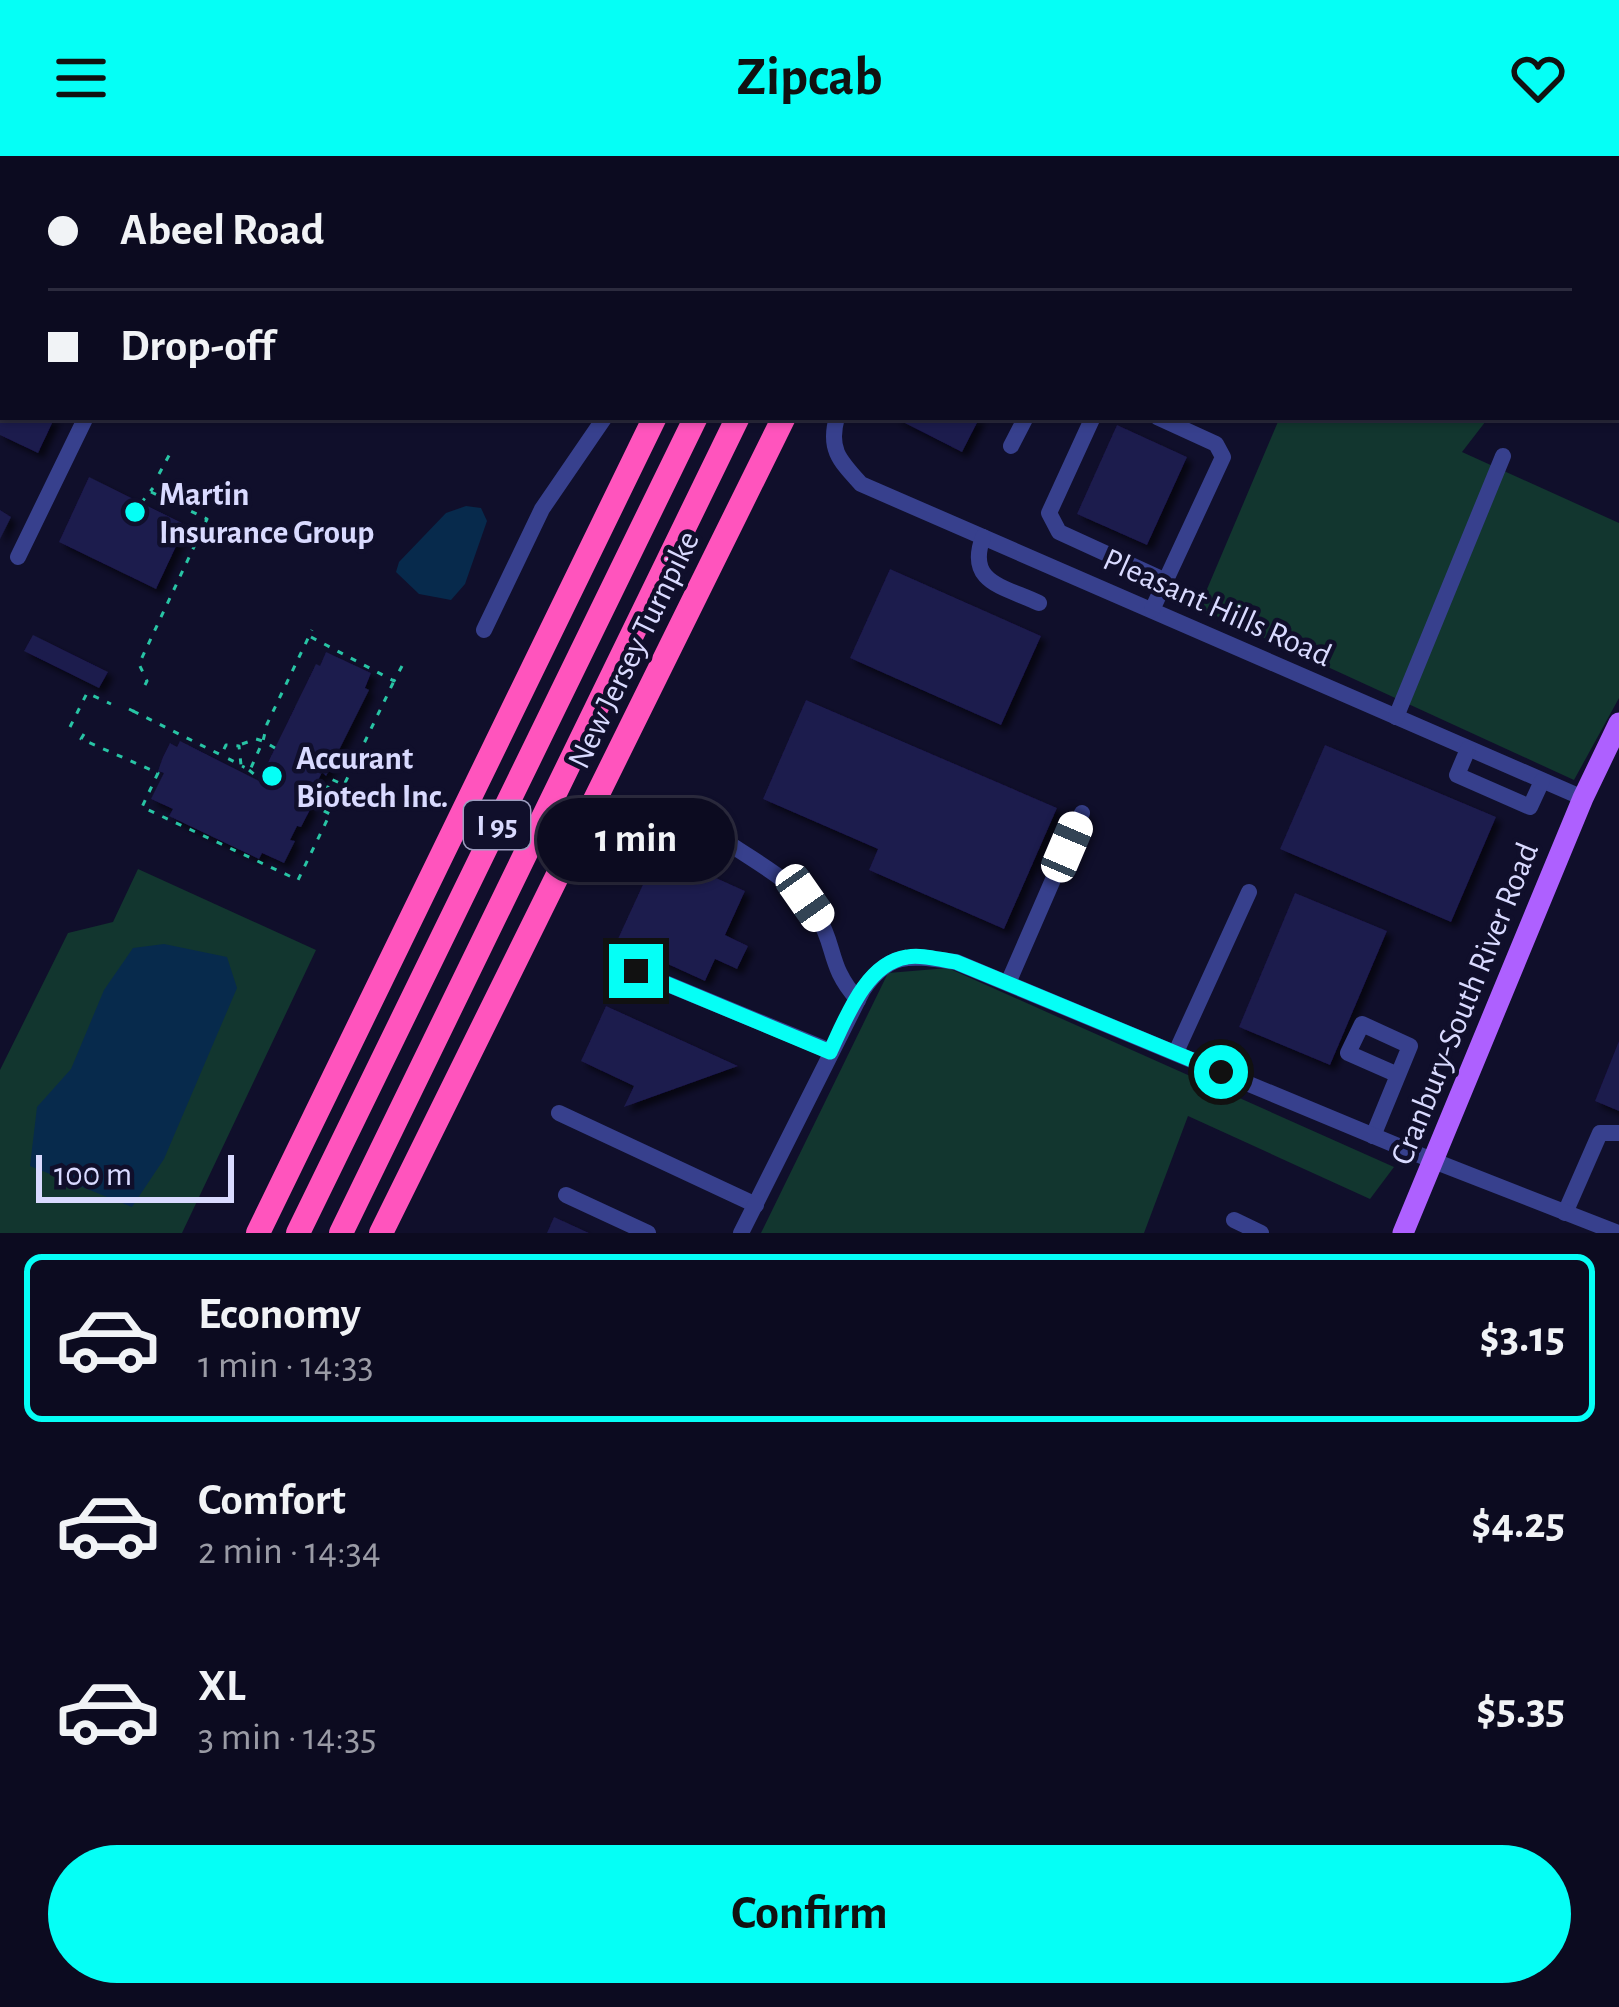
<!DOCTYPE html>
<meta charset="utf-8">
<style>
body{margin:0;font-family:"Alegreya Sans",sans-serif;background:#151429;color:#f1f3f6;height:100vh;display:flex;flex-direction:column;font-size:45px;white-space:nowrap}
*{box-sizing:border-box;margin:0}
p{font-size:39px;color:#9a9ba5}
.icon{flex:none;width:66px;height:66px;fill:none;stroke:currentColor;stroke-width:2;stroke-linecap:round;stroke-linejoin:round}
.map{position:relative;height:1077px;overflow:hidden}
.sheet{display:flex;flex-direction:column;background:#0c0b20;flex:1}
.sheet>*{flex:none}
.top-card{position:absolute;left:0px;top:0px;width:1620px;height:264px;box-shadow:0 3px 9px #0004,0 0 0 3px #2c2b3e;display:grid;align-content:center;height:264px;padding:0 48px;background:#0c0b20}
.scale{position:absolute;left:36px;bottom:30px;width:198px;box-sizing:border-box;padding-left:12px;border:6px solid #d9daff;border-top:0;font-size:33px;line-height:42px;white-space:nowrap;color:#d9daff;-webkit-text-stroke:9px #100f2b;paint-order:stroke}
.end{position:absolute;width:54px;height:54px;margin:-27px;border:15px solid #05fff6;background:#111;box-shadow:0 0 0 6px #111}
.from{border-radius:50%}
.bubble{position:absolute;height:84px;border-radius:42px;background:#0c0b20;box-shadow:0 3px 9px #0004,0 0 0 3px #2c2b3e;font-size:39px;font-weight:700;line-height:84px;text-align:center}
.car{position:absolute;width:36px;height:72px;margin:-36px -18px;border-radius:15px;box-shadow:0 0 9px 3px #0007;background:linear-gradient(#fff 24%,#345 0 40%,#fff 0 76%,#345 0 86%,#fff 0)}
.top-card b{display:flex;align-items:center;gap:42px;height:114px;font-size:45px}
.top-card b+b{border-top:3px solid #2c2b3e}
.top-card i{width:30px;height:30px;background:#f1f3f6}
ul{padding:21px 0 0;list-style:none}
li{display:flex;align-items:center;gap:36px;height:168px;margin:0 24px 18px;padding:0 24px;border:6px solid transparent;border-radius:18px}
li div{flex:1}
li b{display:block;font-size:45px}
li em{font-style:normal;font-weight:700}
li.active{border-color:#05fff6}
li>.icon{width:108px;height:108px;stroke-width:1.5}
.cta{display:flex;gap:24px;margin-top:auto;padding:24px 48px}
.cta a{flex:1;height:138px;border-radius:72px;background:#05fff6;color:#111;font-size:48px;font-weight:700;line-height:138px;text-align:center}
header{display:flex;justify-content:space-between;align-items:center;height:156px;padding:0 48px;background:#05fff6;color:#111;font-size:54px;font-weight:700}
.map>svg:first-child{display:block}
.green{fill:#12362f}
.water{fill:#072a4c}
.building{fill:#1d1a4d;filter:url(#shadow)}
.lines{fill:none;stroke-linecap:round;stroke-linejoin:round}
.path{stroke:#28c4a5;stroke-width:3;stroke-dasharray:6 9;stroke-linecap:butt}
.minor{stroke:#37408d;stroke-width:16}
.major{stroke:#ae60ff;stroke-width:21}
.highway{stroke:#ff54bd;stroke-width:24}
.route{stroke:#05fff6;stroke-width:15}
.poi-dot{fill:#05fff6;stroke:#100f2b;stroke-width:4.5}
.labels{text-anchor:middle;stroke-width:9;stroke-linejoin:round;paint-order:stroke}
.shield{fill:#100f2b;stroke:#9d9dbf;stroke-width:3}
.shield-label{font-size:30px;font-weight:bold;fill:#d9daff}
.poi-label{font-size:33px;font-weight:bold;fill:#d9daff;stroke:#100f2b;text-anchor:start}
.street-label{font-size:33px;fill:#d9daff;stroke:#100f2b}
</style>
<header><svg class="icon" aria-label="menu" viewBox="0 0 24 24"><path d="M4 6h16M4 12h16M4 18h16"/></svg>Zipcab<svg class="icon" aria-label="heart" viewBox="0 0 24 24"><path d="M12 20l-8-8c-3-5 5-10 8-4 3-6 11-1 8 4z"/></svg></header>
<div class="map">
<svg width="1619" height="1077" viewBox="0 0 1619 1077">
<defs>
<filter id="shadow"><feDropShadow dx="5.5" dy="5.5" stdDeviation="3" flood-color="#0009"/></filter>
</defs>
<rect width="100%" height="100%" fill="#100f2b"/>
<g class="green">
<polygon points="1392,0 1619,0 1619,267 1600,261 1617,261 1617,3 1391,3"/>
<polygon points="1280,261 1489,261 1462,296 1619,367 1619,542 1574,624 1199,452"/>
<polygon points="138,713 316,794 182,1077 0,1077 0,914 68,777 113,766"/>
<polygon points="948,812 1394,1011 1370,1043 1188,960 1144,1077 761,1077 888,817"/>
</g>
<g class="water">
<polygon points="466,350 481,352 487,365 465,428 451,444 419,438 396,416 399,406 446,357"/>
<polygon points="164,788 227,801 237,832 164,1003 132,1051 30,1010 37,951 71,913 104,834 133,792"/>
</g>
<g class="building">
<polygon points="0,261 55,261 38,297 0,279"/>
<polygon points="893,261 980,261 962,296"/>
<polygon points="1117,269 1187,301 1147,389 1077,358"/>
<polygon points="89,321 186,369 156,433 59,386"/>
<polygon points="0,354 11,361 0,383"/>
<polygon points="890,413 1041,480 1001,569 850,502"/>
<polygon points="33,479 108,516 99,532 24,495"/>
<polygon points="326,496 371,517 365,532 369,534 326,620 322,616 307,649 312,650 301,671 297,670 290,684 295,685 284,707 262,697 259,703 169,660 173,653 151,643 164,617 158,615 163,601 170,587 177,591 180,585 259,625 316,508 320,510"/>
<polygon points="806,544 1057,652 1004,773 869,714 878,693 763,643"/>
<polygon points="1325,589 1496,661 1451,766 1280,693"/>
<polygon points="658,696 745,735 725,779 748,790 737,813 715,803 705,825 617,785"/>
<polygon points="1295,737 1387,775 1330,909 1239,871"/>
<polygon points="606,850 738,910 624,951 634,930 581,905"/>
<polygon points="1619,885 1619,955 1595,945"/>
<polygon points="554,1061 589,1077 547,1077"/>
</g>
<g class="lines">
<g class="path">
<polyline points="572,0 579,3"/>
<polyline points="595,3 597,0"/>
<polyline points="159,318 172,294"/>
<polyline points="141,347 153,332"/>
<polyline points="311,481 394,525 402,510"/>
<polyline points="145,529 147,525 139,508 207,363 151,336"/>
<polyline points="129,553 133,555 136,547"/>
<polyline points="133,555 221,599 226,589 239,590 241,609 221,599"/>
<polyline points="70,571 87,537 111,548"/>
<polyline points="84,578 81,583 158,617 142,651 298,724 330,658"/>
<polyline points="242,588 256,583 263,585 250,614 242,610"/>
<polyline points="275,592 263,585 267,568 312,474"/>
<polyline points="249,614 260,623"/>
<polyline points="343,631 337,644 357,652"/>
<polyline points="314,633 325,638 331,623 344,629 394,525"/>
<polygon points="325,638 337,644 330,658 318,652"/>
</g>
<g class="minor">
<polyline points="1079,0 1085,3"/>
<polyline points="211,3 212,0"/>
<polyline points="733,3 735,0"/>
<polyline points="960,3 961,0"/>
<polyline points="998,3 999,0"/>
<polyline points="1308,3 1310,0"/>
<path d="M837,261C828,293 839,304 861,328L1583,642"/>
<polyline points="1093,261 1049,357 1059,376 1166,425"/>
<polyline points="1011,290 1026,261"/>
<path d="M983,381C966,427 1003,430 1039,447"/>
<polyline points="18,401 86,261"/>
<polyline points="1152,454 1223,301 1216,288 1157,261"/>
<polyline points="484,474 542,353 605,261"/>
<polyline points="1396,561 1503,300"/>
<polyline points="1468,593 1457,619 1530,651 1542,625"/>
<path d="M724,684C755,706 798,727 818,761C836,791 828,811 858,844"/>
<polyline points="636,815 830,895"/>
<polyline points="1008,827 1082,657"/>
<polyline points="1176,896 1249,736"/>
<polyline points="559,957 756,1049"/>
<polyline points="1373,980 1410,890 1362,868 1348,897 1398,919"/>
<polyline points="566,1039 648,1077"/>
<polyline points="1565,1057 1600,977 1619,977"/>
<polyline points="1234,1064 1261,1077"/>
<path d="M741,1077L863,834C890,794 912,800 956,806L1434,1005L1618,1077"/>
</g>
<polyline class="major" points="1403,1077 1583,642 1619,567"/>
<g class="highway">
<polyline points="780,3 782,0"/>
<polyline points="821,3 823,0"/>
<polyline points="861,3 863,0"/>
<polyline points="912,3 913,0"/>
<polyline points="258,1077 655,261"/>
<polyline points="298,1077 696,261"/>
<polyline points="341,1077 738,261"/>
<polyline points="381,1077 784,261"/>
</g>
</g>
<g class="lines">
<path class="route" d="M636,815L830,896C846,862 866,807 907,801C922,798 940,804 956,806L1221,916"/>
</g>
<g class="poi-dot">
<circle cx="135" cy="356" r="12"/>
<circle cx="272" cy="620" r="12"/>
</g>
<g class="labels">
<rect class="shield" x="464" y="645" width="66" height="48" rx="9"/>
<g class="shield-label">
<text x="497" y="679">I 95</text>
</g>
<g class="poi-label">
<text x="159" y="349">Martin<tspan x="159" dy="38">Insurance Group</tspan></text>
<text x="296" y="613">Accurant<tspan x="296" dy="38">Biotech Inc.</tspan></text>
</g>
<g class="street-label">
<text transform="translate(1218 450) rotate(24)" y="12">Pleasant Hills Road</text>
<text transform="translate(632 493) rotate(-64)" y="12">New Jersey Turnpike</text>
<text transform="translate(1463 847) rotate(-68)" y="12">Cranbury-South River Road</text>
</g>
</g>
</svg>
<div class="scale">100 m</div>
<i class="end from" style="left:1221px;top:916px"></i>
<i class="end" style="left:636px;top:815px"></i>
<div class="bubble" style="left:537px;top:642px;width:198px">1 min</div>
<i class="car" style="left:1067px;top:691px;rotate:23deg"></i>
<i class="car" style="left:805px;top:742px;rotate:145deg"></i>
<div class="top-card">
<b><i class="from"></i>Abeel Road</b>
<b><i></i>Drop-off</b>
</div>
</div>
<section class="sheet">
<ul>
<li class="active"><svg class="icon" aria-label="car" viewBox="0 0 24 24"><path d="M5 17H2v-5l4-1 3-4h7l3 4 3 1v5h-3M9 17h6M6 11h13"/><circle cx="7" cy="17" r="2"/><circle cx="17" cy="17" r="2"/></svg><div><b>Economy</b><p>1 min · 14:33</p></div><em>$3.15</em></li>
<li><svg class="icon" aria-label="car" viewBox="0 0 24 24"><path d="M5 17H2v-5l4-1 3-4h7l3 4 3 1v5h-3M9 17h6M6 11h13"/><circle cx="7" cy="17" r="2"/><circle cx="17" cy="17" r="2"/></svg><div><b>Comfort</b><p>2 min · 14:34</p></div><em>$4.25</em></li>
<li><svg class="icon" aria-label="car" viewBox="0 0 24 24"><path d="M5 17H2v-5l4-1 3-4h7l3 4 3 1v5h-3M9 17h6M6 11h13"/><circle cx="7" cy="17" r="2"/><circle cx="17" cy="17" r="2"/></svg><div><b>XL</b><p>3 min · 14:35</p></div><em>$5.35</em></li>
</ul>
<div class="cta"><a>Confirm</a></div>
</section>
